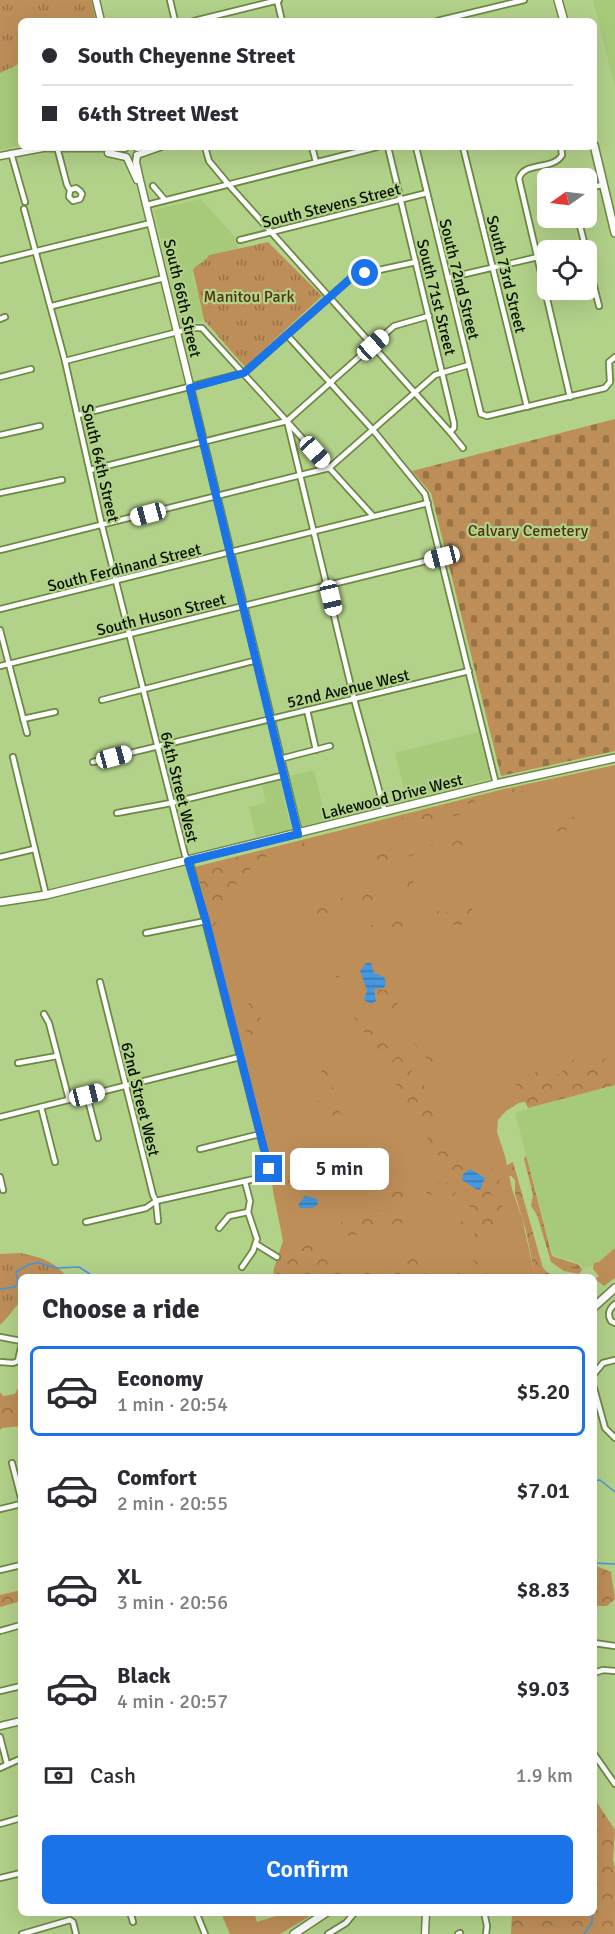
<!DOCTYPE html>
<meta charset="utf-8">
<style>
body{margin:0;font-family:Signika,sans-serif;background:#f2f2f3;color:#2b2b33;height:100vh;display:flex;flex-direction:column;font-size:22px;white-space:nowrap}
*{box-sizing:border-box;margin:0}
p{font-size:20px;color:#7c7c81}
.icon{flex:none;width:33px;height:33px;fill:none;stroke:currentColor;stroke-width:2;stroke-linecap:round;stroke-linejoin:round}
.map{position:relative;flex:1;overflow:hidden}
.panel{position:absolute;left:18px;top:1274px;width:579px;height:642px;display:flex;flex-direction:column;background:#fff;border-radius:9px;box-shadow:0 6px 24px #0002}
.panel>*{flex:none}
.top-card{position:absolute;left:18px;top:18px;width:579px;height:132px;border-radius:9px;box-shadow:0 6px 24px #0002;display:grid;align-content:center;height:132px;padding:0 24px;background:#fff}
.needle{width:39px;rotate:256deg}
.fabs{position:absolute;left:537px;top:168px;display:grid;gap:12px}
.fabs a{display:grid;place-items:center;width:60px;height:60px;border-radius:9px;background:#fff;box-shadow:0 6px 24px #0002;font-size:30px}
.end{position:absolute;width:27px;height:27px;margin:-14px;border:8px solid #1a73e8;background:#fff;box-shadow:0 0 0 3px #fff}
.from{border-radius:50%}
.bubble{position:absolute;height:42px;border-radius:9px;background:#fff;box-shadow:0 6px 24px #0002;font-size:20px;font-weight:600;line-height:42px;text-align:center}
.car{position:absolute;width:18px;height:36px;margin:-18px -9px;border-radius:8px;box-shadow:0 0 4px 2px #0007;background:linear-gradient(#fff 24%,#345 0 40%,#fff 0 76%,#345 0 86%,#fff 0)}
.top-card b{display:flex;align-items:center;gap:21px;height:57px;font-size:22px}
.top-card b+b{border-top:2px solid #e1e1e2}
.top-card i{width:15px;height:15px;background:#2b2b33}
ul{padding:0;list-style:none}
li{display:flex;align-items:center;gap:18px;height:90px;margin:0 12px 9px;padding:0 12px;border:3px solid transparent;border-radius:9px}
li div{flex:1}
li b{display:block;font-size:22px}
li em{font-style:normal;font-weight:600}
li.on{border-color:#1a73e8}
li>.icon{width:54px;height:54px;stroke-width:1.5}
h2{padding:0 24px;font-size:27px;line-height:72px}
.pay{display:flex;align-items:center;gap:15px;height:66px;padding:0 24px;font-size:22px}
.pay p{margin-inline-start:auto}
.primary-button{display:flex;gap:12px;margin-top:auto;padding:12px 24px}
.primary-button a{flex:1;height:69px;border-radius:9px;background:#1a73e8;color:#fff;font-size:24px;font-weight:600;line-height:69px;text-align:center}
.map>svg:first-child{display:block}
.built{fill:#a7ca7a}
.grass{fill:#be8e58}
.forest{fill:url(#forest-crowns)}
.wetland{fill:url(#wetland-marsh)}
.cemetery{fill:url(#cemetery-stones)}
.park{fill:url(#park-tufts)}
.water{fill:url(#water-rules)}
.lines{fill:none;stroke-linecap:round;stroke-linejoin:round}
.stream{stroke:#4597de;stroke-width:1.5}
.street-casing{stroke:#6c8943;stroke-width:8}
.secondary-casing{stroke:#6c8943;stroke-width:9}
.primary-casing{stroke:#6c8943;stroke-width:10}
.street{stroke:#fff;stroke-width:4.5}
.secondary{stroke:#fff;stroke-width:6}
.primary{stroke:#fff;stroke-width:7}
.route{stroke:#1a73e8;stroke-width:8}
.labels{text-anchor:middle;stroke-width:4.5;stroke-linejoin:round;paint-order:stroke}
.street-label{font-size:16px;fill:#071000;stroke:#b2d189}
.park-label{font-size:16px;fill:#50320e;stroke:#b2d189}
</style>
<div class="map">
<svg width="615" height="1934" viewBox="0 0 615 1934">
<defs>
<pattern id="forest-crowns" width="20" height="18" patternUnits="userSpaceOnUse" patternTransform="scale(1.5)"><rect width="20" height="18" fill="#be8e58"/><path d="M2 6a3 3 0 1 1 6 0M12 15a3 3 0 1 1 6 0" fill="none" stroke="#987346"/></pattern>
<pattern id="wetland-marsh" width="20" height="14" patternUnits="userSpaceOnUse" patternTransform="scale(1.5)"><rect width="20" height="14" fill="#be8e58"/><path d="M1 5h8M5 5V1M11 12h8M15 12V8" fill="none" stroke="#987346"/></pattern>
<pattern id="cemetery-stones" width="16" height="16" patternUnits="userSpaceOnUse" patternTransform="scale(1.5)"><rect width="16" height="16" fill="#be8e58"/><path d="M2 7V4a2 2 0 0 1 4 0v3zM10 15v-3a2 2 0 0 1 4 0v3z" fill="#987346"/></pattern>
<pattern id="park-tufts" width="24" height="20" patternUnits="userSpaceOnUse" patternTransform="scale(1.5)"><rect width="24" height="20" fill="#be8e58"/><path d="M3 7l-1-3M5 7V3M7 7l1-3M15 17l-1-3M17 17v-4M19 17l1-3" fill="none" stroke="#987346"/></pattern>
<pattern id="water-rules" width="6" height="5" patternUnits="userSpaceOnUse" patternTransform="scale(1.5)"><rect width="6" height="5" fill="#4597de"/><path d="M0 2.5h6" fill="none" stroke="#387ab2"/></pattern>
</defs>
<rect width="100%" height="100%" fill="#b2d189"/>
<g class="built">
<polygon points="593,0 615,0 615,87"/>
<polygon points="21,63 21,145 0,150 0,73"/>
<polygon points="201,199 236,239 238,248 209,255 206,261 192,273 204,320 181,326 154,210"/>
<polygon points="479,732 490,779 407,799 395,753"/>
<polygon points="314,770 326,820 302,826 289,776"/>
<polygon points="280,781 291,829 256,837 249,807 266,803 262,785"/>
<polygon points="615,1085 615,1253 601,1264 583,1268 581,1264 553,1255 515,1113 551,1101"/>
</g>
<g class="grass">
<polygon points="615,765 615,1080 519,1103 506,1111 498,1120 497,1132 505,1156 512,1189 522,1218 535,1276 273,1276 274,1268 283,1241 273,1191 271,1166 195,867 504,789"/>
<polygon points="615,1248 615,1278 604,1286 595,1279 599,1276 593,1269 594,1263 599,1262"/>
<polygon points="221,1913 254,1913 257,1922 286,1913 315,1913 280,1934 230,1934"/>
</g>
<g class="forest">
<polygon points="513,788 517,791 523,791 526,798 513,803 507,799 496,802 497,794 504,793 506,790"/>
<path d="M473,798L475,803L465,805L464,808L467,813C453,817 437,820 424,823L420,822L416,825L413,823L406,826L402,831L400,828L402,816Z"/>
<polygon points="559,814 571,815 574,817 575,826 565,831 549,832 548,821"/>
<path d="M475,833L477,836L474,842C467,843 459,846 451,846C445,847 439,846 432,848C413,854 380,872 362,858L361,855C371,851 380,848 389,854L399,848L416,849Z"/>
<path d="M302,842L310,844V846C292,857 272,849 255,863V866C238,877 237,883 229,900C226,908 227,901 222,907C218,911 217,920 216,926H211L196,867Z"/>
<path d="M409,879L413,881L414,888L408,889L407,892H393C385,902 370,908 358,902L350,906L341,902L345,908L341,912H328L326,915L321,914L327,921L322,925L317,923L319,919L316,918L307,920L305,917L312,906C325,900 348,903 351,886L357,891L373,890L378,886L389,887L392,884L395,888L403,886L405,881Z"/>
<path d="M471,907L473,910L469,925C458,926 448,923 438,926L429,918L416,924L415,930L397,928L390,933L389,931L385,935L366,936L360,929L394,918H413L434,909L441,912L461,913Z"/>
<path d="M339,955L342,960L348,962C348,969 343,976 336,978L335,973L338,970L336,963Z"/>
<polygon points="377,990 389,990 398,997 397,1006 400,1013 405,1013 406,1020 414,1026 415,1031 434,1053 434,1056 439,1065 436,1067 428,1060 378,1001"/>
<path d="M249,1003C257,1008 263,1021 263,1030L267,1029L270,1032L268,1039L257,1041L244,1035L247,1031L241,1026L246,1022L240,1016L243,1012L242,1009Z"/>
<path d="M351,1004L362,1006C367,1020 378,1026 380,1041L388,1044L392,1061L398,1056L412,1068L411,1076L418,1083L423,1084L428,1093L434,1096L433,1100L441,1106L434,1127L452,1157L450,1162L441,1158L436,1153L399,1088L366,1041L364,1032L349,1009Z"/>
<path d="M321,1053L340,1106L339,1111L342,1115L336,1119L334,1118L335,1115L327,1117C327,1110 325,1108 319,1106L318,1101L323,1100L327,1104L331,1102L328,1090L324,1088L321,1082L325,1078L317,1063V1058Z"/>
<path d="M607,1057L611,1069L615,1070V1085L528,1108L516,1084C523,1075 537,1070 548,1070L552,1076C563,1075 566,1067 572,1059L578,1061L584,1066L591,1064L594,1069L600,1062Z"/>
<path d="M458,1158H467L471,1161V1166L462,1174C460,1187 455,1200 439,1204L437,1195L427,1194L426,1192L431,1186L432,1181L435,1183L448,1182L450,1172Z"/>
<path d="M497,1160H501L500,1167L502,1168L513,1162L543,1268C552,1280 569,1274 581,1276H535L526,1231L515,1194V1180L511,1176H506L499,1180L503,1213L500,1232L489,1237H481L482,1243L470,1248C473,1235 484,1206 495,1200L494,1194L485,1195L478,1211L461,1235L455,1233C455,1221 463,1221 471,1215L469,1198L473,1194V1189L481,1190L485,1182L488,1188L493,1187L489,1172L494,1167Z"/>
<polygon points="282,1165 284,1170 279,1174 280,1177 302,1174 309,1170 327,1165 360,1183 360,1185 352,1190 348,1189 344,1179 328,1171 320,1173 319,1177 311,1185 305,1182 299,1187 295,1184 276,1188 272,1183 270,1169"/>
<path d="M398,1180L411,1185L420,1198C406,1203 389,1203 376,1197L377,1191L394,1189L396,1181Z"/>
<polygon points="372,1209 387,1211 388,1215 401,1217 404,1221 401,1224 358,1235 349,1236 335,1231 337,1223 355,1220"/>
<polygon points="308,1244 346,1272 352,1273 368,1267 379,1268 395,1260 406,1257 417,1250 426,1255 430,1253 433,1255 430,1269 425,1276 276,1276 285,1247"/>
<polygon points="473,1260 477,1261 482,1269 486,1272 487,1276 456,1276 459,1268 471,1264"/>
<polygon points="19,1386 21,1387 21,1426 2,1428 0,1430 0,1392 3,1396 15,1394"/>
<polygon points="594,1565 611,1572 615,1599 607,1606 594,1606"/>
<polygon points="21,1590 21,1601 0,1607 0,1595"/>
<polygon points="594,1798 615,1830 613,1860 615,1870 615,1934 511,1934 512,1913 594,1912"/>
</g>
<polygon class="wetland" points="526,1155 552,1256 579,1265 582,1270 579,1274 564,1271 551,1262 537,1215 531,1206 533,1194 524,1159"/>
<polygon class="cemetery" points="615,419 615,751 501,776 431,493 412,471"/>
<g class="park">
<polygon points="0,0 91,0 96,21 21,21 21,63 0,73"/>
<path d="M268,242L322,296L245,367L204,320L193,270C197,263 205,263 209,255Z"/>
<path d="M20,1253C39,1257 53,1260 66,1276H21V1301C14,1308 8,1318 0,1325V1254Z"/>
</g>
<g class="water">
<polygon points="366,963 371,963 374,973 384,977 386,982 384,988 374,989 376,1001 371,1004 364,1000 367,990 360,971"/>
<polygon points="470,1169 485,1178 480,1190 476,1189 462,1180 463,1174"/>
<polygon points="305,1196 317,1199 318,1204 312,1208 300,1208 298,1205"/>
</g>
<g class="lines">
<g class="stream">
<polyline points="0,1289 15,1287 18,1282 16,1272 30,1264 39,1263 57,1268 79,1267 93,1276"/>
<polyline points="594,1481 600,1480 615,1492"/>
<polyline points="594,1563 615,1564"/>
<polyline points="584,1934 592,1923 592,1916 588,1912"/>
</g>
<defs>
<g id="street">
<polyline points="170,0 175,21"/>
<polyline points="277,0 282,21"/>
<polyline points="194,21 279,0"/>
<polyline points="437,21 524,0"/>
<polyline points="57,147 67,185 70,190 69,197 73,201 80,199 82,194 80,191 76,188 70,190"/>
<polyline points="205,147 209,161 229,185 450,432"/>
<polyline points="312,147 316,162"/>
<polyline points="388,147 454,423 454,428 450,432 463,448"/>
<polyline points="416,147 481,414 487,416 605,388 610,382 609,362 615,357"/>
<polyline points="463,147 527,407"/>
<path d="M561,147L562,155C553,171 523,161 519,179L570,397"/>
<polyline points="11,153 25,202"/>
<polyline points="153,186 165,200"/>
<polyline points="586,188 603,185"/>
<polyline points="147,205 377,147"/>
<polyline points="24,209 65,361 102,526 185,855 191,866 269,1169 268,1173 263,1177 156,1201 146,1208 86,1222"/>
<polyline points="578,218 586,250"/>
<polyline points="240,240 427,193"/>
<polyline points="586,254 599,306"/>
<polyline points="0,260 151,223"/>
<polyline points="448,278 538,257"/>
<polyline points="52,306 164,278"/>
<polyline points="0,319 5,317"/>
<polyline points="287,335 373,430 425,494 496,784"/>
<polyline points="65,361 193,328 202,328 373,516"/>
<polyline points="0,377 31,369"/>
<polyline points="78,415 244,373 350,279 365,273 416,262"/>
<polyline points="287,421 354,699 385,812"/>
<polyline points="0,435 40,426"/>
<polyline points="90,470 287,421 394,326 429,316"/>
<polyline points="0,493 62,480"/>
<polyline points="0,550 329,468 435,375 469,365"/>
<polyline points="0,609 428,503"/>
<polyline points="0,630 27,733"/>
<polyline points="0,666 442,557"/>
<polyline points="102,700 257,660"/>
<polyline points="307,710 316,750"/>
<polyline points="23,719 55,712"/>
<polyline points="13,757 46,895"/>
<polyline points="280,759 330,746"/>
<polyline points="93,762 469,671"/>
<polyline points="117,813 171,803 285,775"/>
<polyline points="0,857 34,849"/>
<polyline points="146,933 206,921"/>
<polyline points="100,982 153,1195 156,1201 158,1221"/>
<polyline points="44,1014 49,1023 69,1100"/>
<polyline points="18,1063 57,1056"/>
<polyline points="87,1096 98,1138"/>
<polyline points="41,1107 55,1162"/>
<polyline points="0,1117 240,1057"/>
<polyline points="200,1149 260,1134"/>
<polyline points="0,1177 3,1190"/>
<polyline points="219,1228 229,1216 248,1212"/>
<polyline points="256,1244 277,1257"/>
<polyline points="242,1267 253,1251 257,1239 248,1212 250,1201 245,1182"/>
<path d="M615,1304C609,1309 607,1314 611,1321L615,1323"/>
<polyline points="0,1337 21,1341"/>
<polyline points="0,1362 13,1363 18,1361 21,1347"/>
<polyline points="594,1374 603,1363 615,1360"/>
<polyline points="594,1388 605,1428 615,1438"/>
<polyline points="12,1463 21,1498"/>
<polyline points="0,1509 21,1504"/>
<polyline points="0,1570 21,1565"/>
<polyline points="0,1631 21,1625"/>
<polyline points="594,1643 615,1646"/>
<polyline points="594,1673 603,1670 615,1671"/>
<polyline points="0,1691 21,1686"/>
<polyline points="0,1737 7,1764"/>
<polyline points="594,1754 615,1784"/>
<polyline points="0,1768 20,1759"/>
<polyline points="0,1824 21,1818"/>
<polyline points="0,1878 21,1873"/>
<polyline points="130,1912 133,1922"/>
<polyline points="196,1912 205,1934"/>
<polyline points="484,1912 487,1926 486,1934"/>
<polyline points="22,1934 70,1920 73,1922 76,1934"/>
<polyline points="328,1934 346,1923 355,1912"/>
<polyline points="458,1934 460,1933"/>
</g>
<g id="secondary">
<polyline points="96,0 101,21"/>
<polyline points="137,148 150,147"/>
<polyline points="108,153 126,157"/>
<polyline points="137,155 160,147"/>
<polyline points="0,156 43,148 125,148"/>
<polyline points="137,156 136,162 140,180 299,834"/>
<polyline points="127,158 137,180"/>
<polyline points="0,1726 21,1721"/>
<polyline points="425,1934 426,1912"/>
</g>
<g id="primary">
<polyline points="558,0 564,21"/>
<polyline points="594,145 615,233"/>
<polyline points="0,902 46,895 496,784 615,758"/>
<polyline points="594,1307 615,1288"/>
<polyline points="294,1934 327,1912"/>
</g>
</defs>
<use href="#street" class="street-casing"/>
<use href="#secondary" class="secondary-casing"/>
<use href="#primary" class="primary-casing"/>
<use href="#street" class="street"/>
<use href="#secondary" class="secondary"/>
<use href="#primary" class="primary"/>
</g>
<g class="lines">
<polyline class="route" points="269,1169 206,921 188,861 298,834 190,388 244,373 350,279 365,273"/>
</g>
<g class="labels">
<g class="street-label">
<text transform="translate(331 205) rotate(-14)" y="6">South Stevens Street</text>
<text transform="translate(507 274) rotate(76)" y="6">South 73rd Street</text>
<text transform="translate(460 279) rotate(76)" y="6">South 72nd Street</text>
<text transform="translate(437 297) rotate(76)" y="6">South 71st Street</text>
<text transform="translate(183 298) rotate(77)" y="6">South 66th Street</text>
<text transform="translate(101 463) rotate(77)" y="6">South 64th Street</text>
<text transform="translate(124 567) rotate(-14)" y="6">South Ferdinand Street</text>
<text transform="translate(161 614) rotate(-14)" y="6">South Huson Street</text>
<text transform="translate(348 688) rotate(-13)" y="6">52nd Avenue West</text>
<text transform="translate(180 787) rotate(76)" y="6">64th Street West</text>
<text transform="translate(392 796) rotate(-14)" y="6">Lakewood Drive West</text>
<text transform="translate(141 1099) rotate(76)" y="6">62nd Street West</text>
</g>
<g class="park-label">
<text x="249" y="302">Manitou Park</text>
<text x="528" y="536">Calvary Cemetery</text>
</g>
</g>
</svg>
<div class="fabs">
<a><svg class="needle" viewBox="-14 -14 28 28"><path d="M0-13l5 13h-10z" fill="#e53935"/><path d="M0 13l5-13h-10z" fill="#7c7c81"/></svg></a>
<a><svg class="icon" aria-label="locate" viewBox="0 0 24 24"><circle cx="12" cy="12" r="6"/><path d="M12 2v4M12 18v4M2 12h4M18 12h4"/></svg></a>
</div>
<i class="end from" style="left:365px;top:273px"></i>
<i class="end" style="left:269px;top:1169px"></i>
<div class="bubble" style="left:290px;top:1148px;width:99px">5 min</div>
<i class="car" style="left:373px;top:345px;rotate:48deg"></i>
<i class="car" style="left:315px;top:452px;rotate:138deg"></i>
<i class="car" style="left:148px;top:514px;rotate:255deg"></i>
<i class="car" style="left:442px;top:557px;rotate:256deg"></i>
<i class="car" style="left:331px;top:598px;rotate:167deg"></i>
<i class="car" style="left:114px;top:757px;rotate:75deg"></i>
<i class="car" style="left:87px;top:1095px;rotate:76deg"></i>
<div class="top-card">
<b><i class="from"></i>South Cheyenne Street</b>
<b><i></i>64th Street West</b>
</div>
<section class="panel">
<h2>Choose a ride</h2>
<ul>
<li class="on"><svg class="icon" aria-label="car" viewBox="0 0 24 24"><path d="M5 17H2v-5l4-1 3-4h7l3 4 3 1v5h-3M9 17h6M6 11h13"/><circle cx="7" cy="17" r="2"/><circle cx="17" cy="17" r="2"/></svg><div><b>Economy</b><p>1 min · 20:54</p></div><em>$5.20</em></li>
<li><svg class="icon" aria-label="car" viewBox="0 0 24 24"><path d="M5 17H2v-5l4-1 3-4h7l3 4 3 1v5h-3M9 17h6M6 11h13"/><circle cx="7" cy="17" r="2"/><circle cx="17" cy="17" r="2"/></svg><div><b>Comfort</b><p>2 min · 20:55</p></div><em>$7.01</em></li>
<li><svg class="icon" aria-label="car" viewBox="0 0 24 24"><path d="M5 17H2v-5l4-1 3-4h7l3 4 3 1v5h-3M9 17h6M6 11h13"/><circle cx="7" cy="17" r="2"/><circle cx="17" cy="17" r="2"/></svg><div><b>XL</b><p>3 min · 20:56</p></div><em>$8.83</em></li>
<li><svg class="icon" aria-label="car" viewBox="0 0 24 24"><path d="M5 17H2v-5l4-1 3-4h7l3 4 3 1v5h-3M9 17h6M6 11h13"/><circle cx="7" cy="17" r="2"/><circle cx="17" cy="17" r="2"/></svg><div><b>Black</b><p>4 min · 20:57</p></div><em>$9.03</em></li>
</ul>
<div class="pay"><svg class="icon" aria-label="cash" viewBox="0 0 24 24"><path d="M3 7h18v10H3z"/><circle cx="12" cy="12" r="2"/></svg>Cash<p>1.9 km</p></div>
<div class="primary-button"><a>Confirm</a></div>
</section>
</div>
